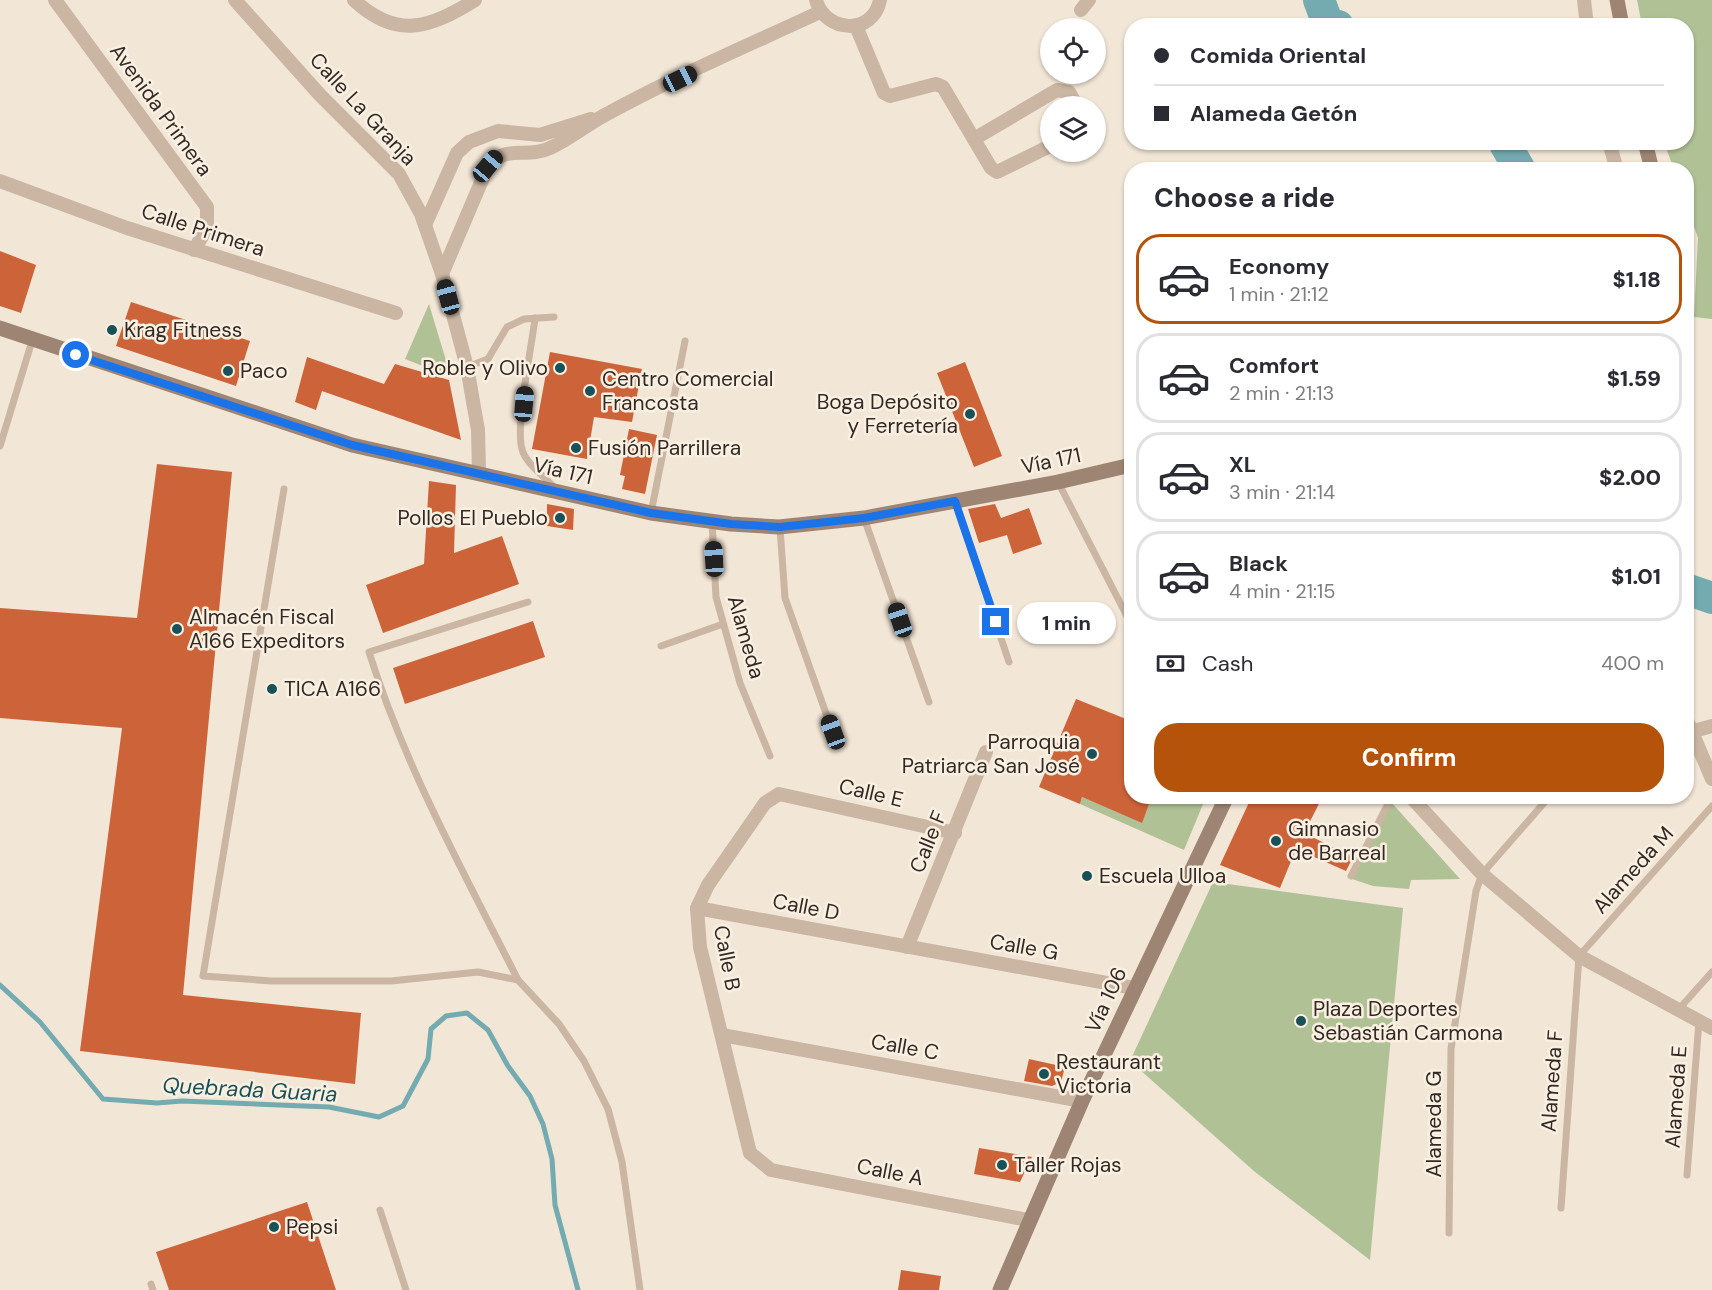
<!DOCTYPE html>
<meta charset="utf-8">
<style>
body{margin:0;font-family:"DM Sans",sans-serif;background:#f2f2f3;color:#2b2b33;height:100vh;display:flex;flex-direction:column;font-size:22px;white-space:nowrap}
*{box-sizing:border-box;margin:0}
p{font-size:20px;color:#7c7c81}
.icon{flex:none;width:33px;height:33px;fill:none;stroke:currentColor;stroke-width:2;stroke-linecap:round;stroke-linejoin:round}
.map{position:relative;flex:1;overflow:hidden}
.sheet{position:absolute;left:1124px;top:162px;width:570px;height:642px;display:flex;flex-direction:column;background:#fff;border-radius:24px;box-shadow:0 2px 4px #0004}
.sheet>*{flex:none}
.banner{position:absolute;left:1124px;top:18px;width:570px;height:132px;border-radius:24px;box-shadow:0 2px 4px #0004;display:grid;align-content:center;height:132px;padding:0 30px;background:#fff}
.buttons{position:absolute;left:1040px;top:18px;display:grid;gap:12px}
.buttons a{display:grid;place-items:center;width:66px;height:66px;border-radius:50%;background:#fff;box-shadow:0 2px 4px #0004;font-size:30px}
.end{position:absolute;width:27px;height:27px;margin:-14px;border:8px solid #1a73e8;background:#fff;box-shadow:0 0 0 3px #fff}
.from{border-radius:50%}
.bubble{position:absolute;height:42px;border-radius:21px;background:#fff;box-shadow:0 2px 4px #0004;font-size:20px;font-weight:800;line-height:42px;text-align:center}
.car{position:absolute;width:18px;height:36px;margin:-18px -9px;border-radius:8px;box-shadow:0 0 4px 2px #0007;background:linear-gradient(#222 24%,#8ab4d8 0 40%,#222 0 76%,#8ab4d8 0 86%,#222 0)}
.banner b{display:flex;align-items:center;gap:21px;height:57px;font-size:22px}
.banner b+b{border-top:2px solid #e1e1e2}
.banner i{width:15px;height:15px;background:#2b2b33}
ul{padding:0;list-style:none}
li{display:flex;align-items:center;gap:18px;height:90px;margin:0 12px 9px;padding:0 18px;border:3px solid #e1e1e2;border-radius:24px}
li div{flex:1}
li b{display:block;font-size:22px}
li em{font-style:normal;font-weight:800}
li.selected{border-color:#b45309}
li>.icon{width:54px;height:54px;stroke-width:1.5}
h2{padding:0 30px;font-size:27px;line-height:72px}
.pay{display:flex;align-items:center;gap:15px;height:66px;padding:0 30px;font-size:22px}
.pay p{margin-inline-start:auto}
.primary-button{display:flex;gap:12px;margin-top:auto;padding:12px 30px}
.primary-button a{flex:1;height:69px;border-radius:24px;background:#b45309;color:#fff;font-size:24px;font-weight:800;line-height:69px;text-align:center}
.map>svg:first-child{display:block}
.green{fill:#b1c196}
.lines{fill:none;stroke-linecap:round;stroke-linejoin:round}
.stream{stroke:#74abb0;stroke-width:5}
.river{stroke:#74abb0;stroke-width:32}
.building{fill:#cd6439}
.lane{stroke:#cab6a2;stroke-width:7}
.street{stroke:#cab6a2;stroke-width:14}
.secondary{stroke:#9e8573;stroke-width:15}
.route{stroke:#1a73e8;stroke-width:8}
.poi-dot{fill:#185158;stroke:#faf0e2;stroke-width:2}
.labels{text-anchor:middle;stroke-width:5;stroke-linejoin:round;paint-order:stroke}
.street-label{font-size:21px;fill:#342a25;stroke:#faf0e2}
.poi-label{font-size:21px;fill:#342a25;stroke:#faf0e2;text-anchor:start}
.water-label{font-size:22px;font-style:italic;fill:#185158;stroke:#faf0e2}
</style>
<div class="map">
<svg width="1712" height="1290" viewBox="0 0 1712 1290">
<rect width="100%" height="100%" fill="#f2e6d6"/>
<g class="green">
<polygon points="1637,0 1712,0 1712,319 1694,317 1698,238 1686,204 1686,170 1674,169 1664,143 1686,142 1686,26 1642,25"/>
<polygon points="429,304 451,377 405,359"/>
<polygon points="1082,797 1141,822 1152,797 1206,797 1184,850 1080,804"/>
<polygon points="1391,802 1460,879 1411,880 1409,889 1373,886 1352,879"/>
<polygon points="1213,882 1403,908 1370,1260 1255,1172 1130,1061"/>
</g>
<g class="lines">
<polyline class="stream" points="0,985 40,1022 103,1099 157,1103 182,1101 329,1107 379,1117 403,1106 428,1059 431,1029 446,1016 467,1013 488,1030 508,1066 530,1096 543,1124 552,1159 555,1205 578,1290"/>
<g class="river">
<polyline points="1319,0 1328,24 1338,26"/>
<polyline points="1504,142 1520,170"/>
<polyline points="1686,589 1712,598"/>
</g>
</g>
<g class="building">
<polygon points="0,251 36,265 21,313 0,306"/>
<polygon points="131,302 250,341 236,386 116,346"/>
<polygon points="550,352 642,369 632,422 594,417 587,459 532,449"/>
<polygon points="307,357 384,384 395,364 449,380 461,440 322,391 316,410 295,402"/>
<polygon points="965,362 1002,456 974,467 937,373"/>
<polygon points="629,429 657,435 645,494 622,489 625,476 620,475"/>
<polygon points="157,464 232,472 183,995 361,1013 355,1084 80,1051 122,728 0,718 0,608 137,618"/>
<polygon points="429,481 456,485 454,553 502,536 519,584 383,633 366,585 424,564"/>
<polygon points="547,504 574,509 573,530 547,526"/>
<polygon points="995,504 1001,518 1029,508 1042,544 1013,554 1007,535 979,543 968,509"/>
<polygon points="533,621 545,657 405,704 393,668"/>
<polygon points="1076,699 1131,721 1131,796 1152,796 1142,823 1082,797 1080,804 1039,787"/>
<polygon points="1252,796 1323,796 1304,833 1353,857 1346,871 1296,849 1280,888 1220,865"/>
<polygon points="1029,1059 1065,1067 1061,1082 1052,1086 1024,1081"/>
<polygon points="979,1148 1032,1157 1020,1182 974,1174"/>
<polygon points="307,1202 336,1290 169,1290 156,1252"/>
<polygon points="901,1270 941,1276 939,1290 898,1290"/>
</g>
<g class="lines">
<g class="lane">
<path d="M535,318C532,346 515,425 522,449C525,463 545,477 555,488"/>
<polyline points="467,367 488,359 507,327 524,319 554,317"/>
<polyline points="0,446 32,341"/>
<polyline points="1058,482 1131,624"/>
<polyline points="284,489 203,976 272,981 391,981 478,972 518,980 559,1024 584,1061 608,1109 622,1162 640,1290"/>
<polyline points="955,501 1009,662"/>
<polyline points="651,513 685,341"/>
<polyline points="864,518 929,702"/>
<polyline points="712,522 716,597 740,683 770,756"/>
<polyline points="780,528 785,598 833,733"/>
<polyline points="661,646 723,624"/>
<polyline points="1351,876 1392,796"/>
<path d="M518,980C464,873 405,767 369,652L528,602"/>
<polyline points="1678,1010 1712,972"/>
<polyline points="1687,1175 1699,1021"/>
<polyline points="1561,1208 1579,956 1712,806"/>
<polyline points="380,1210 406,1290"/>
<polyline points="1449,1233 1451,1049 1476,891 1482,874 1550,796"/>
<polyline points="151,1284 153,1290"/>
</g>
<g class="street">
<polyline points="55,0 207,207 207,228 194,250"/>
<polyline points="235,0 320,95 399,174 421,214 442,274 467,367 478,430 479,472"/>
<path d="M354,0C397,40 430,28 475,0"/>
<path d="M816,0C825,33 873,36 880,0"/>
<polyline points="1584,0 1587,26"/>
<polyline points="1081,10 1089,0"/>
<polyline points="856,26 884,93 890,96 936,84 943,87 991,168 997,172 1050,146"/>
<polyline points="974,139 1057,90 1069,92 1077,106"/>
<polyline points="1609,142 1617,170"/>
<polyline points="0,181 127,228 396,313"/>
<polyline points="425,225 457,153 469,142 498,131 540,135 591,119"/>
<path d="M442,274L488,166C506,144 527,159 550,148C570,139 586,125 605,115C674,77 749,45 820,12"/>
<polyline points="1686,718 1712,779"/>
<polyline points="1694,731 1712,726"/>
<polyline points="1410,796 1482,874 1579,956 1712,1028"/>
<polyline points="955,833 779,794 765,803 708,885 697,908 700,947 750,1153 771,1170 1028,1220"/>
<polyline points="697,908 1134,988"/>
<polyline points="907,947 986,752"/>
<polyline points="722,1035 1082,1101"/>
</g>
<g class="secondary">
<polyline points="1617,0 1622,26"/>
<polyline points="1645,142 1652,170"/>
<polyline points="0,328 352,445 651,513 731,524 779,527 864,518 1058,482 1131,465"/>
<polyline points="1000,1290 1082,1101 1227,796"/>
</g>
</g>
<g class="lines">
<polyline class="route" points="76,355 352,445 651,513 731,524 780,527 864,518 955,501 996,622"/>
</g>
<g class="poi-dot">
<circle cx="112" cy="330" r="6"/>
<circle cx="560" cy="368" r="6"/>
<circle cx="228" cy="371" r="6"/>
<circle cx="590" cy="391" r="6"/>
<circle cx="970" cy="414" r="6"/>
<circle cx="576" cy="448" r="6"/>
<circle cx="560" cy="518" r="6"/>
<circle cx="177" cy="629" r="6"/>
<circle cx="272" cy="689" r="6"/>
<circle cx="1092" cy="754" r="6"/>
<circle cx="1276" cy="841" r="6"/>
<circle cx="1087" cy="876" r="6"/>
<circle cx="1301" cy="1021" r="6"/>
<circle cx="1044" cy="1074" r="6"/>
<circle cx="1002" cy="1165" r="6"/>
<circle cx="274" cy="1227" r="6"/>
</g>
<g class="labels">
<g class="street-label">
<text transform="translate(363 109) rotate(47)" y="7">Calle La Granja</text>
<text transform="translate(161 110) rotate(54)" y="7">Avenida Primera</text>
<text transform="translate(203 230) rotate(18)" y="7">Calle Primera</text>
<text transform="translate(1051 461) rotate(-12)" y="7">Vía 171</text>
<text transform="translate(563 471) rotate(13)" y="7">Vía 171</text>
<text transform="translate(746 637) rotate(74)" y="7">Alameda</text>
<text transform="translate(871 793) rotate(13)" y="7">Calle E</text>
<text transform="translate(928 842) rotate(-68)" y="7">Calle F</text>
<text transform="translate(1633 870) rotate(-48)" y="7">Alameda M</text>
<text transform="translate(806 907) rotate(11)" y="7">Calle D</text>
<text transform="translate(1024 947) rotate(10)" y="7">Calle G</text>
<text transform="translate(727 958) rotate(79)" y="7">Calle B</text>
<text transform="translate(1106 1000) rotate(-65)" y="7">Vía 106</text>
<text transform="translate(905 1047) rotate(10)" y="7">Calle C</text>
<text transform="translate(1552 1081) rotate(-86)" y="7">Alameda F</text>
<text transform="translate(1676 1097) rotate(-86)" y="7">Alameda E</text>
<text transform="translate(1434 1124) rotate(-90)" y="7">Alameda G</text>
<text transform="translate(890 1172) rotate(11)" y="7">Calle A</text>
</g>
<g class="poi-label">
<text x="124" y="337">Krag Fitness</text>
<text x="548" y="375" text-anchor="end">Roble y Olivo</text>
<text x="240" y="378">Paco</text>
<text x="602" y="386">Centro Comercial<tspan x="602" dy="24">Francosta</tspan></text>
<text x="958" y="409" text-anchor="end">Boga Depósito<tspan x="958" dy="24">y Ferretería</tspan></text>
<text x="588" y="455">Fusión Parrillera</text>
<text x="548" y="525" text-anchor="end">Pollos El Pueblo</text>
<text x="189" y="624">Almacén Fiscal<tspan x="189" dy="24">A166 Expeditors</tspan></text>
<text x="284" y="696">TICA A166</text>
<text x="1080" y="749" text-anchor="end">Parroquia<tspan x="1080" dy="24">Patriarca San José</tspan></text>
<text x="1288" y="836">Gimnasio<tspan x="1288" dy="24">de Barreal</tspan></text>
<text x="1099" y="883">Escuela Ulloa</text>
<text x="1313" y="1016">Plaza Deportes<tspan x="1313" dy="24">Sebastián Carmona</tspan></text>
<text x="1056" y="1069">Restaurant<tspan x="1056" dy="24">Victoria</tspan></text>
<text x="1014" y="1172">Taller Rojas</text>
<text x="286" y="1234">Pepsi</text>
</g>
<g class="water-label">
<text transform="translate(250 1089) rotate(3)" y="8">Quebrada Guaria</text>
</g>
</g>
</svg>
<div class="buttons">
<a><svg class="icon" aria-label="locate" viewBox="0 0 24 24"><circle cx="12" cy="12" r="6"/><path d="M12 2v4M12 18v4M2 12h4M18 12h4"/></svg></a>
<a><svg class="icon" aria-label="layers" viewBox="0 0 24 24"><path d="M12 4l9 5-9 5-9-5zM3 14l9 5 9-5"/></svg></a>
</div>
<i class="end from" style="left:76px;top:355px"></i>
<i class="end" style="left:996px;top:622px"></i>
<div class="bubble" style="left:1017px;top:602px;width:99px">1 min</div>
<i class="car" style="left:680px;top:79px;rotate:64deg"></i>
<i class="car" style="left:488px;top:166px;rotate:40deg"></i>
<i class="car" style="left:448px;top:297px;rotate:345deg"></i>
<i class="car" style="left:524px;top:404px;rotate:5deg"></i>
<i class="car" style="left:714px;top:559px;rotate:357deg"></i>
<i class="car" style="left:900px;top:620px;rotate:341deg"></i>
<i class="car" style="left:833px;top:732px;rotate:340deg"></i>
<div class="banner">
<b><i class="from"></i>Comida Oriental</b>
<b><i></i>Alameda Getón</b>
</div>
<section class="sheet">
<h2>Choose a ride</h2>
<ul>
<li class="selected"><svg class="icon" aria-label="car" viewBox="0 0 24 24"><path d="M5 17H2v-5l4-1 3-4h7l3 4 3 1v5h-3M9 17h6M6 11h13"/><circle cx="7" cy="17" r="2"/><circle cx="17" cy="17" r="2"/></svg><div><b>Economy</b><p>1 min · 21:12</p></div><em>$1.18</em></li>
<li><svg class="icon" aria-label="car" viewBox="0 0 24 24"><path d="M5 17H2v-5l4-1 3-4h7l3 4 3 1v5h-3M9 17h6M6 11h13"/><circle cx="7" cy="17" r="2"/><circle cx="17" cy="17" r="2"/></svg><div><b>Comfort</b><p>2 min · 21:13</p></div><em>$1.59</em></li>
<li><svg class="icon" aria-label="car" viewBox="0 0 24 24"><path d="M5 17H2v-5l4-1 3-4h7l3 4 3 1v5h-3M9 17h6M6 11h13"/><circle cx="7" cy="17" r="2"/><circle cx="17" cy="17" r="2"/></svg><div><b>XL</b><p>3 min · 21:14</p></div><em>$2.00</em></li>
<li><svg class="icon" aria-label="car" viewBox="0 0 24 24"><path d="M5 17H2v-5l4-1 3-4h7l3 4 3 1v5h-3M9 17h6M6 11h13"/><circle cx="7" cy="17" r="2"/><circle cx="17" cy="17" r="2"/></svg><div><b>Black</b><p>4 min · 21:15</p></div><em>$1.01</em></li>
</ul>
<div class="pay"><svg class="icon" aria-label="cash" viewBox="0 0 24 24"><path d="M3 7h18v10H3z"/><circle cx="12" cy="12" r="2"/></svg>Cash<p>400 m</p></div>
<div class="primary-button"><a>Confirm</a></div>
</section>
</div>
